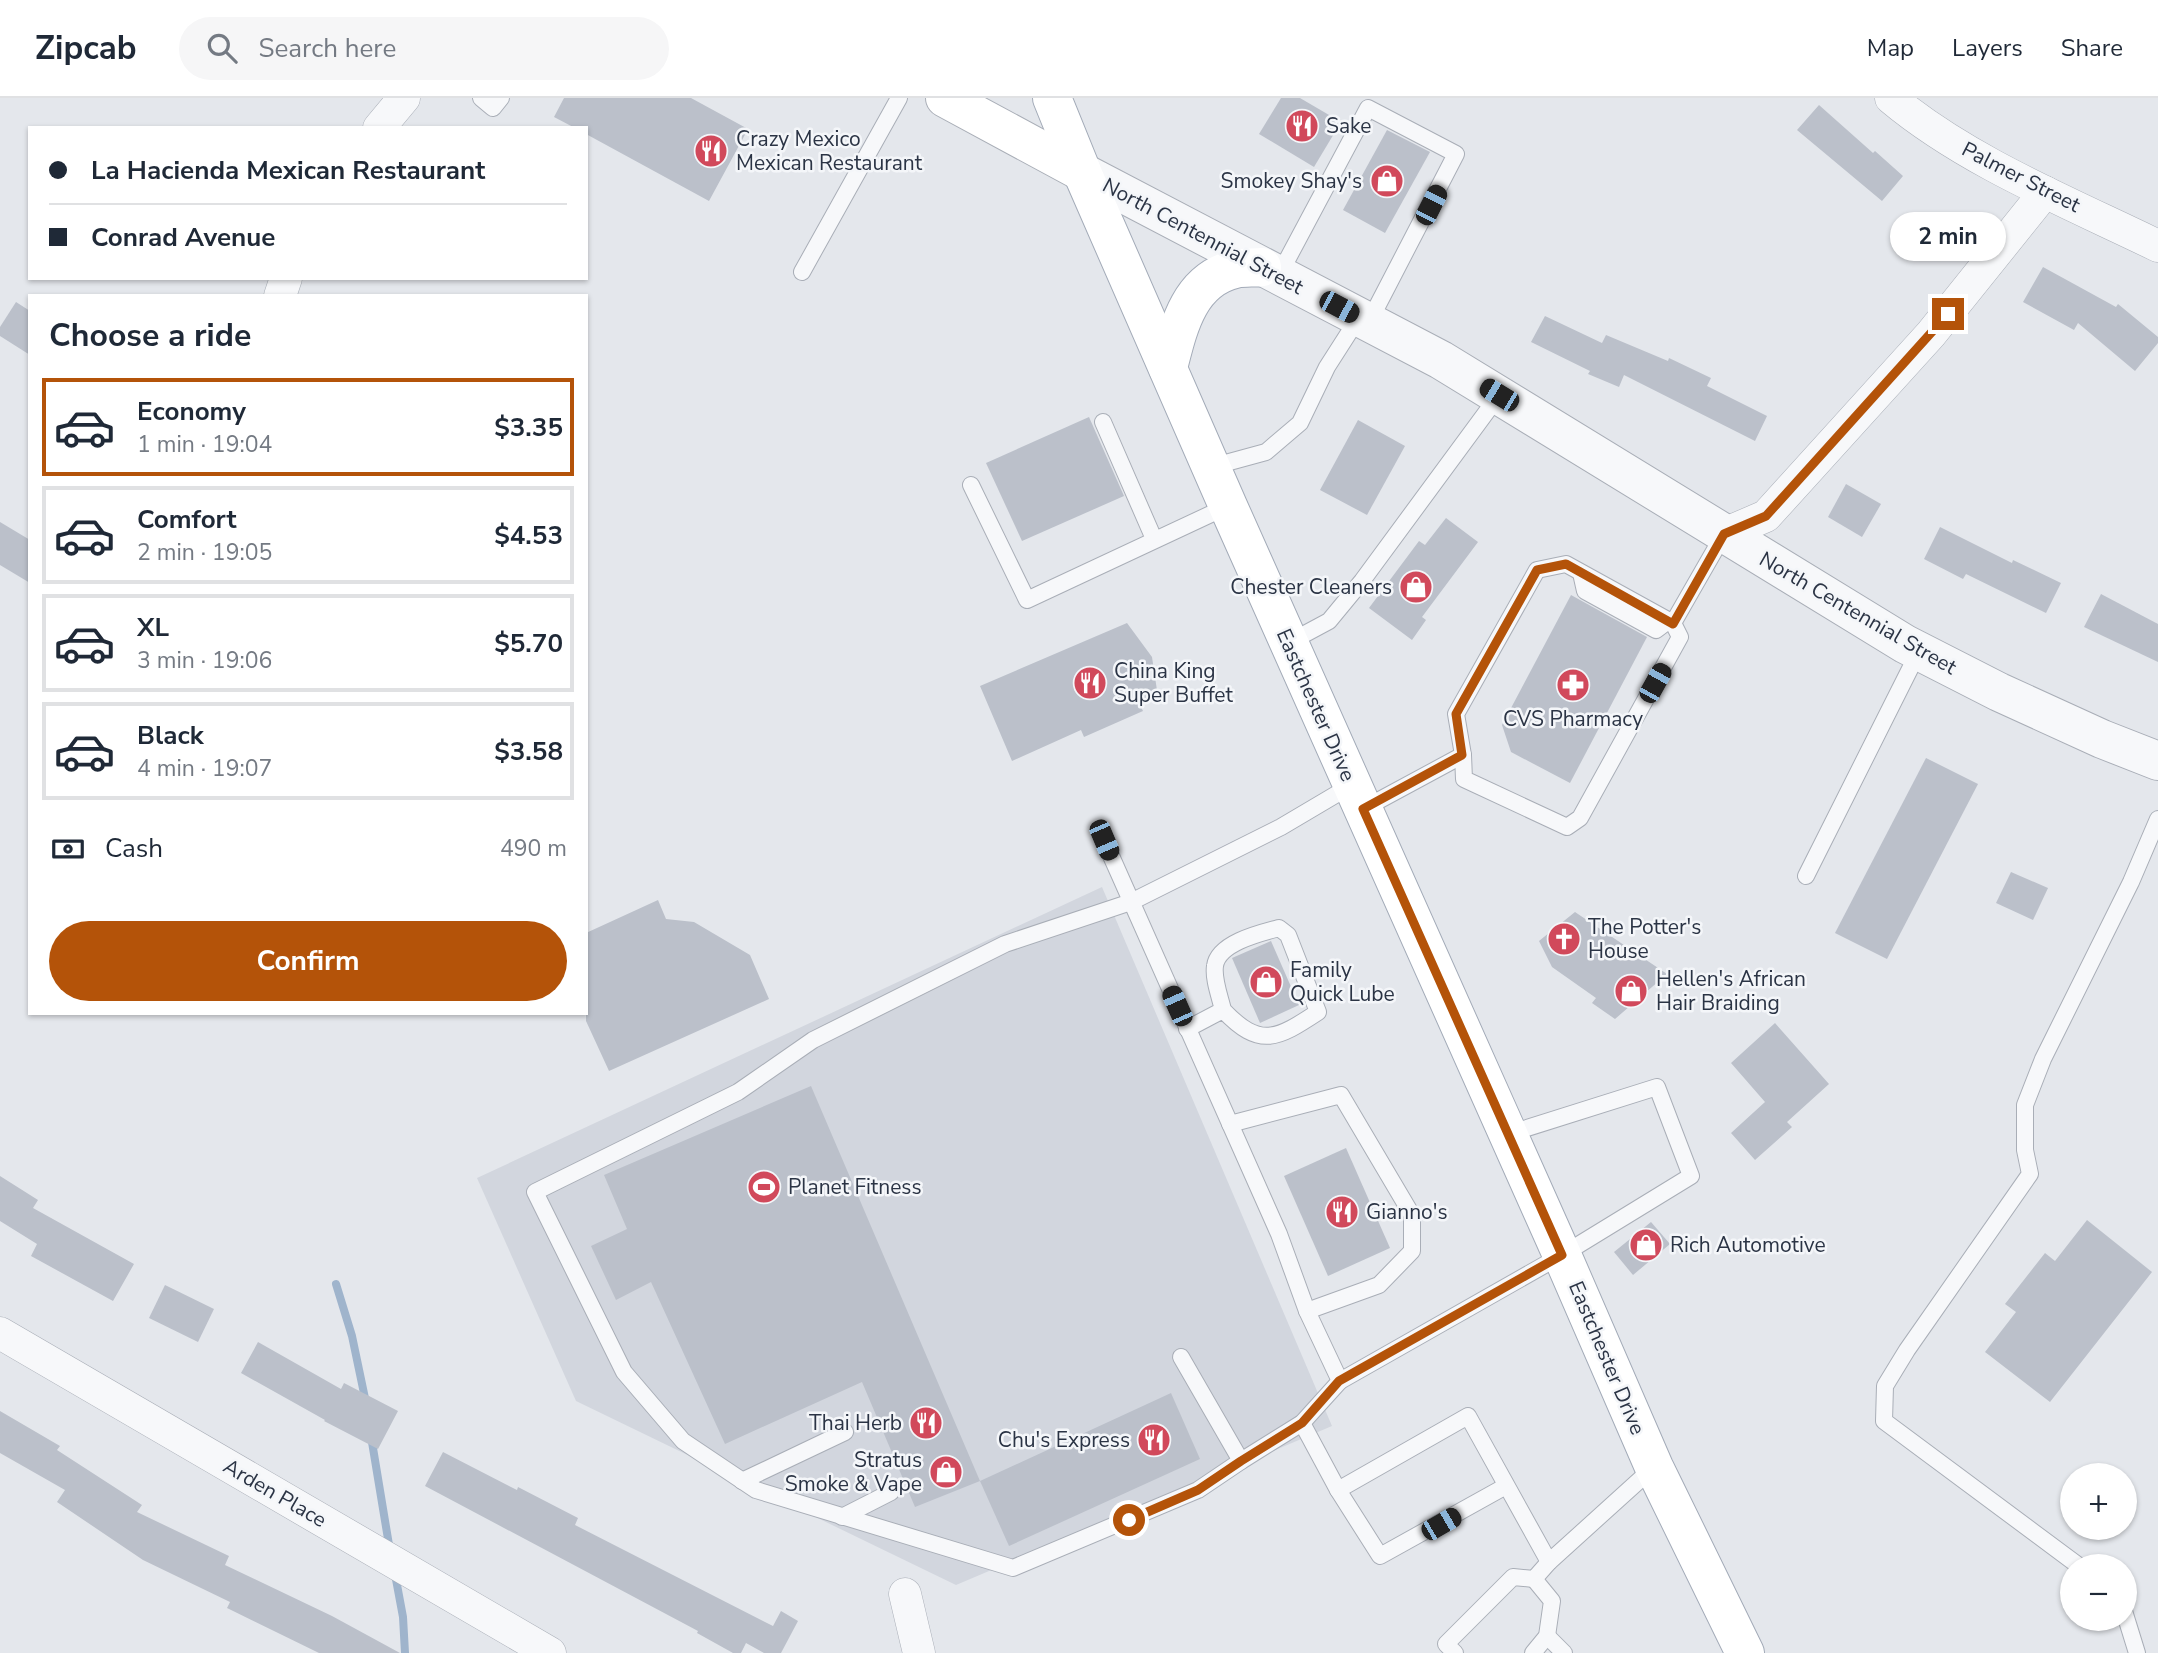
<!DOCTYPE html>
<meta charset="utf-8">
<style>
body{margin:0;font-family:"Nunito Sans",sans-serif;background:#f6f6f7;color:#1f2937;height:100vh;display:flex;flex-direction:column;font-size:26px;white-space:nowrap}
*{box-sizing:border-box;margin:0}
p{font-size:23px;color:#747a83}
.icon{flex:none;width:38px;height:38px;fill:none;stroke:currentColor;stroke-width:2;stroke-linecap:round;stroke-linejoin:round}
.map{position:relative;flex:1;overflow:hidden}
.sheet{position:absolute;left:28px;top:196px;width:560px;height:721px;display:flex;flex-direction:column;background:#fff;border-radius:0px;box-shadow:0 2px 5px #0004}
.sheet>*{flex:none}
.banner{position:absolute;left:28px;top:28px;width:560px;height:154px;border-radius:0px;box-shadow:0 2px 5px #0004;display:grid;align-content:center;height:154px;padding:0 21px;background:#fff}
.controls{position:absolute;left:2060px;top:1365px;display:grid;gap:14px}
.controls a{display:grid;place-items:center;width:77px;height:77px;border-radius:50%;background:#fff;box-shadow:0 2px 5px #0004;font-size:35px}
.end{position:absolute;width:32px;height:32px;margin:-16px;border:9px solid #b45309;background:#fff;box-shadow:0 0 0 4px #fff}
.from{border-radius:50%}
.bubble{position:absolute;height:49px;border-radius:24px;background:#fff;box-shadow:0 2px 5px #0004;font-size:23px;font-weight:700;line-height:49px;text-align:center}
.car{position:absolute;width:21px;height:42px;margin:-21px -10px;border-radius:9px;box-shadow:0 0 5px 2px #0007;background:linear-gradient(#222 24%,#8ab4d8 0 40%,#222 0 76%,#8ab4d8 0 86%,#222 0)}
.banner b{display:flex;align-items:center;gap:24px;height:66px;font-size:26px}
.banner b+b{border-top:2px solid #e0e1e3}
.banner i{width:18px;height:18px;background:#1f2937}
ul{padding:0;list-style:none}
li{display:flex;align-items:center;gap:21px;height:98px;margin:0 14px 10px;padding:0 7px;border:4px solid #e0e1e3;border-radius:0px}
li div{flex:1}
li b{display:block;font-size:26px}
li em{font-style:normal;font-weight:700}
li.selected{border-color:#b45309}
li>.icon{width:63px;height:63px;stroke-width:1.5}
h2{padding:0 21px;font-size:32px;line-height:84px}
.pay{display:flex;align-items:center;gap:18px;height:77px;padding:0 21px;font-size:26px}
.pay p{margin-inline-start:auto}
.action{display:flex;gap:14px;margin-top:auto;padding:14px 21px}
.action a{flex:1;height:80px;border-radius:42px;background:#b45309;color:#fff;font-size:28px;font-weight:700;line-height:80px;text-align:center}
header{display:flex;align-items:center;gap:42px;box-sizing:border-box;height:98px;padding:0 35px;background:#fff;border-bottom:2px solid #e0e1e3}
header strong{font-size:33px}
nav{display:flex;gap:38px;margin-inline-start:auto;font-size:24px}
.search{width:490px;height:63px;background:#f6f6f7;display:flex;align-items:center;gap:18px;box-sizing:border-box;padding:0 24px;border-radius:38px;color:#747a83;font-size:26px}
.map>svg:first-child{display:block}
.built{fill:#d2d6de}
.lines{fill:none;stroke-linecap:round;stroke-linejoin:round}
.stream{stroke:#9fb4cc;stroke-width:8}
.building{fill:#bbc0ca}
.service-casing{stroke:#a9aeb7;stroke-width:18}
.minor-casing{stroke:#a9aeb7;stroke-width:33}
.tertiary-casing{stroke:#a9aeb7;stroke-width:40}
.secondary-casing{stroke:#a9aeb7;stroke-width:40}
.primary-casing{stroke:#a3abb8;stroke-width:40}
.service{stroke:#f7f8fa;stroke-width:16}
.minor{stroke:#f7f8fa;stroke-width:32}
.tertiary{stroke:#f7f8fa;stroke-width:38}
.secondary{stroke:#fff;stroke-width:38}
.primary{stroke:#fff;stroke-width:38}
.route{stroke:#b45309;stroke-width:9}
.labels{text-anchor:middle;stroke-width:5;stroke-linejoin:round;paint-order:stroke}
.poi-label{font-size:21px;fill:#2b3445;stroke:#f4f6f9;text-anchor:start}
.street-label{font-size:21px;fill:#2b3445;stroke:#f4f6f9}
</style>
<header>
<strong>Zipcab</strong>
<div class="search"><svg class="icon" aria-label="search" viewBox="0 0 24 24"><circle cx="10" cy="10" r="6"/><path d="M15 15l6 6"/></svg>Search here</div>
<nav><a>Map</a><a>Layers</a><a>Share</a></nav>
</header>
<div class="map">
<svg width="2158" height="1555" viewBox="0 0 2158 1555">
<rect width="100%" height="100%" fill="#e4e7ec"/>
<polygon class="built" points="1102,789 1332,1328 956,1487 576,1303 477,1080"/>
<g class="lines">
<g class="stream">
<polyline points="336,1186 352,1238 366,1305"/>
<polyline points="371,1338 390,1453"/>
<polyline points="395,1476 403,1519 405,1555"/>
</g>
</g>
<g class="building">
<polygon points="564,0 691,0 748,31 709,103 586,36 586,30 575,30 554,19"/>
<polygon points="1281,0 1300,0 1341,24 1314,69 1259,36"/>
<polygon points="1819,7 1873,55 1875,53 1903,78 1882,103 1797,32"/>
<polygon points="1387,32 1430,54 1385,135 1343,112"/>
<polygon points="2043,169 2116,209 2118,206 2158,239 2158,245 2135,273 2078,225 2074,232 2023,204"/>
<polygon points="16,204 30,213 30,257 0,238 0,229"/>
<polygon points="1545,218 1602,245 1606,237 1668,263 1669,260 1711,280 1707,288 1767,318 1755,343 1624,277 1619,289 1588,276 1590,273 1531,244"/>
<polygon points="1089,319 1124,398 1022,443 986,365"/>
<polygon points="1358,322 1405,348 1367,417 1320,392"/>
<polygon points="1846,386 1881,406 1862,439 1828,419"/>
<polygon points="1446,420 1478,444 1422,519 1426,522 1412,542 1369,510 1419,443 1425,447"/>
<polygon points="0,424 30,442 30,485 0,467"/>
<polygon points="1940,429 2012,465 2013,462 2061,485 2046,515 1966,476 1963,481 1924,461"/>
<polygon points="2101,496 2158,526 2158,564 2084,529"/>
<polygon points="1571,497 1647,539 1570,685 1511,654 1502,627"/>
<polygon points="1127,525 1152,559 1158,599 1140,607 1143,613 1084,639 1081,632 1012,663 980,588"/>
<polygon points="1926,660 1978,686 1887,861 1835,835"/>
<polygon points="2011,774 2048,790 2033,822 1996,805"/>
<polygon points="658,802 666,821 694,824 750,857 769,901 609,973 586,923 586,835"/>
<polygon points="1575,814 1667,876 1615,921 1592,905 1596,900 1552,869 1539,843"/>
<polygon points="1271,843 1299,907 1260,925 1232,860"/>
<polygon points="1775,925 1829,986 1787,1024 1792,1029 1755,1062 1731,1035 1765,1004 1731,965"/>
<polygon points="811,988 980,1383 915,1409 862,1284 725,1346 651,1184 616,1202 591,1148 627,1131 604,1077"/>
<polygon points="1346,1050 1390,1150 1328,1178 1284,1078"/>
<polygon points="0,1078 38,1102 33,1110 134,1166 113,1203 31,1158 37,1146 0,1123"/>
<polygon points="2087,1122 2152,1174 2050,1304 1985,1254 2016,1214 2005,1206 2045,1155 2055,1163"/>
<polygon points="1651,1124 1670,1146 1633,1177 1614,1154"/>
<polygon points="165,1187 214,1211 198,1244 149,1220"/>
<polygon points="258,1244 341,1291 344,1285 398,1313 378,1351 324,1323 325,1322 241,1275"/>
<polygon points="1171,1295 1200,1361 1009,1448 980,1383"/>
<polygon points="0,1313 60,1348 57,1352 142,1407 137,1414 229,1458 225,1467 332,1518 400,1555 319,1555 227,1510 230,1504 143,1462 57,1404 65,1392 0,1355"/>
<polygon points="443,1354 517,1392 518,1389 578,1420 575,1427 773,1528 781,1513 798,1523 781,1555 764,1555 746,1545 741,1555 733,1555 697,1535 698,1533 425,1388"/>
</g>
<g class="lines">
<defs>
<g id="service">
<polyline points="481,0 493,10 501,0"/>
<polyline points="802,174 899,0"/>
<polyline points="1279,177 1368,10 1456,56 1369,224"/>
<polyline points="1103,324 1154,441"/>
<polyline points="1211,369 1266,354 1300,325 1327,269 1359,219"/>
<polyline points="971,387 1027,502 1228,408"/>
<polyline points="1581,475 1585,493 1656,532 1668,523"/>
<polyline points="1288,545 1329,523 1362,483 1499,297"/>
<polyline points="1463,657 1464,681 1567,729 1580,720 1680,539 1673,525"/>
<polyline points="1363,711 1463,657 1456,616 1537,472 1566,466 1673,525 1724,436"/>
<polyline points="1104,742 1279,1136 1307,1213 1340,1283 1562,1157 1691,1078 1657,989 1508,1036"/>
<polyline points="1806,778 1919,553"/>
<path d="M1187,931L1223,912C1260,951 1277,941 1318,914L1288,837L1279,830C1260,835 1218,845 1215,868C1213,881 1220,899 1223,912"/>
<polyline points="1230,1026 1341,997 1412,1117 1412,1153 1379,1187 1307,1213"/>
<polyline points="1181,1259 1241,1363"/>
<polyline points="1340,1283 1302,1325 1241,1363 1198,1392 1013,1470 756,1392 683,1343 624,1274 535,1094 738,994 813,942 1005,846 1131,804 1281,729 1352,687"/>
<polyline points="1302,1325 1338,1392 1380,1458 1506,1388"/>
<polyline points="742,1383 845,1334"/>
<polyline points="1338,1392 1468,1318 1549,1464"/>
<polyline points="842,1419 891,1394"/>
<polyline points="2079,1468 1884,1323 1885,1288 1907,1252 2030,1076 2025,1052 2025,1007 2043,961 2131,784 2158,721"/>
<polyline points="2124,1513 2137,1555"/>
<polyline points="1547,1538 1564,1555"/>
<polyline points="1455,1555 1446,1546 1513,1479 1534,1481 1549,1464 1654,1369"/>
<polyline points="1533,1555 1547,1538 1552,1503 1534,1481"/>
</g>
<g id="minor">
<path d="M1891,0C1966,63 2070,105 2158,148"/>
<polyline points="379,30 404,0"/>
<polyline points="280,198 286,180"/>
<polyline points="1724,436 1766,418 1931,236 2045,94"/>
<polyline points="0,1235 550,1555"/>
<polyline points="905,1496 919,1555"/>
</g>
<polyline id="tertiary" points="1082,74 1441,262 1905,546 1999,594 2102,641 2158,663"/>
<polyline id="secondary" points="945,0 1082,74"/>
<g id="primary">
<polyline points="1052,0 1082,74 1228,408 1562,1157 1654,1369 1745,1555"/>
<path d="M1168,270C1178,231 1188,182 1235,171C1243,169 1253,170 1262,169"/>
</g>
</defs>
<use href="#service" class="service-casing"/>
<use href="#minor" class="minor-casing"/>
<use href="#tertiary" class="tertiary-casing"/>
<use href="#secondary" class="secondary-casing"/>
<use href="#primary" class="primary-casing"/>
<use href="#service" class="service"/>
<use href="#minor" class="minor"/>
<use href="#tertiary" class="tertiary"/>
<use href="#secondary" class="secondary"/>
<use href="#primary" class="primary"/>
</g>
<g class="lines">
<polyline class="route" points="1129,1422 1198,1392 1241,1363 1302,1325 1339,1283 1562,1157 1363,711 1462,657 1456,616 1537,472 1566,466 1673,526 1724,436 1766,418 1948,216"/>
</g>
<defs>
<symbol id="restaurant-disc" viewBox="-11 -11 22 22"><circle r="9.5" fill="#d1495b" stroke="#f4f6f9"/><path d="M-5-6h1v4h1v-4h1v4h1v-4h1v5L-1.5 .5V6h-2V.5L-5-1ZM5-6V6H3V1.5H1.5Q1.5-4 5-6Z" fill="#fff"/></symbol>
<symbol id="shop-disc" viewBox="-11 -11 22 22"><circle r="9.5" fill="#d1495b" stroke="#f4f6f9"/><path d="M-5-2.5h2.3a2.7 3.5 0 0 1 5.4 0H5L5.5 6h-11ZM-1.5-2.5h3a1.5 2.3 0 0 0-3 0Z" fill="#fff"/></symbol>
<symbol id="pharmacy-disc" viewBox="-11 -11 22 22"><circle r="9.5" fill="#d1495b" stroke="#f4f6f9"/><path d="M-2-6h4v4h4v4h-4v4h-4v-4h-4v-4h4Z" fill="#fff"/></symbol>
<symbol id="church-disc" viewBox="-11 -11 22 22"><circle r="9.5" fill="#d1495b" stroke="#f4f6f9"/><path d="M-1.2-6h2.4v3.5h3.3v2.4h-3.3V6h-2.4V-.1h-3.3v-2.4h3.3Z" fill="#fff"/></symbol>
<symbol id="stadium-disc" viewBox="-11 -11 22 22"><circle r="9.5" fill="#d1495b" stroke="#f4f6f9"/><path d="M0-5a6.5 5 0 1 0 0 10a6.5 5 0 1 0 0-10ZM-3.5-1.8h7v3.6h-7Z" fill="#fff"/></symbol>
</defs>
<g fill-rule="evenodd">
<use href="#restaurant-disc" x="1283" y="9" width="38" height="38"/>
<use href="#restaurant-disc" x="692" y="34" width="38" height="38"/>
<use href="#shop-disc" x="1368" y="64" width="38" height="38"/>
<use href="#shop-disc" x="1397" y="470" width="38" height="38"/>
<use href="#restaurant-disc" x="1071" y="566" width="38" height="38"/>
<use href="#pharmacy-disc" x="1554" y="568" width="38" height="38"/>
<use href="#church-disc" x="1545" y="822" width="38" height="38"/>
<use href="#shop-disc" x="1247" y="865" width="38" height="38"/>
<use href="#shop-disc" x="1612" y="874" width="38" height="38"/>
<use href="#stadium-disc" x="745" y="1070" width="38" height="38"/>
<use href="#restaurant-disc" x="1323" y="1095" width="38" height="38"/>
<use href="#shop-disc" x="1627" y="1128" width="38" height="38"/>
<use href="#restaurant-disc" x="907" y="1306" width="38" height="38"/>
<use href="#restaurant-disc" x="1135" y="1323" width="38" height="38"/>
<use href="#shop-disc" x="927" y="1355" width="38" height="38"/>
</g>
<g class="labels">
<g class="poi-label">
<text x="1326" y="35">Sake</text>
<text x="736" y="48">Crazy Mexico<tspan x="736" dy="24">Mexican Restaurant</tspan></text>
<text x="1362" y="90" text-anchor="end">Smokey Shay's</text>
<text x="1392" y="496" text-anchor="end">Chester Cleaners</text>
<text x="1114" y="580">China King<tspan x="1114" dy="24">Super Buffet</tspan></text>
<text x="1573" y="628" text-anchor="middle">CVS Pharmacy</text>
<text x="1588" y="836">The Potter's<tspan x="1588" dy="24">House</tspan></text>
<text x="1290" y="879">Family<tspan x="1290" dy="24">Quick Lube</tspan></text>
<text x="1656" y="888">Hellen's African<tspan x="1656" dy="24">Hair Braiding</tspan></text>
<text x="788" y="1096">Planet Fitness</text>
<text x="1366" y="1121">Gianno's</text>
<text x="1670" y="1154">Rich Automotive</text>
<text x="902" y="1332" text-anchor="end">Thai Herb</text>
<text x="1130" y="1349" text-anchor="end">Chu's Express</text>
<text x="922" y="1369" text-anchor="end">Stratus<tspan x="922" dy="24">Smoke &amp; Vape</tspan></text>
</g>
<g class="street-label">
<text transform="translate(2021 79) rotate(27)" y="7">Palmer Street</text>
<text transform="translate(1203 138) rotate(28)" y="7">North Centennial Street</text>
<text transform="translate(1858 515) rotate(30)" y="7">North Centennial Street</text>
<text transform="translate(1316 607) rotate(66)" y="7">Eastchester Drive</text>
<text transform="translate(1607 1260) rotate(67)" y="7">Eastchester Drive</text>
<text transform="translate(275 1395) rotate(30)" y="7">Arden Place</text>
</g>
</g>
</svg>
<div class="controls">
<a>+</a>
<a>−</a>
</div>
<i class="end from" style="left:1129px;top:1422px"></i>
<i class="end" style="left:1948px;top:216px"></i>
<div class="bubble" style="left:1890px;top:114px;width:116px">2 min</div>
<i class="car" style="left:1431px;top:107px;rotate:27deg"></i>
<i class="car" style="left:1339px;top:209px;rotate:118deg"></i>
<i class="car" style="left:1499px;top:297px;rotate:301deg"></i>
<i class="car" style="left:1655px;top:585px;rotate:29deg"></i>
<i class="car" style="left:1104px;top:742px;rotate:157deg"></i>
<i class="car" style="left:1177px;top:908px;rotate:336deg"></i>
<i class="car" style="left:1441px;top:1426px;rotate:60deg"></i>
<div class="banner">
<b><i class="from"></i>La Hacienda Mexican Restaurant</b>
<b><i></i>Conrad Avenue</b>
</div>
<section class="sheet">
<h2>Choose a ride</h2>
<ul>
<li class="selected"><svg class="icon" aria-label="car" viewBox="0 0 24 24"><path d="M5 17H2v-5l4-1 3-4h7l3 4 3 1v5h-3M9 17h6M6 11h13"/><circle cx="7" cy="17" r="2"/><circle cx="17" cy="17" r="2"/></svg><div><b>Economy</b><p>1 min · 19:04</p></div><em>$3.35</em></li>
<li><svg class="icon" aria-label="car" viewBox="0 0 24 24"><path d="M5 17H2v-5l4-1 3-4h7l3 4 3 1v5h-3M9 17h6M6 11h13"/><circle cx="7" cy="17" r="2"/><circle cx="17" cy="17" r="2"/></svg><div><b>Comfort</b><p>2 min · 19:05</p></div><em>$4.53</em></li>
<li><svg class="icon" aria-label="car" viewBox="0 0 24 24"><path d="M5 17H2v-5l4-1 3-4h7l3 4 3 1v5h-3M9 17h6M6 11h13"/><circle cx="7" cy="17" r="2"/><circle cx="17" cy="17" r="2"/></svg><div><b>XL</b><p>3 min · 19:06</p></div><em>$5.70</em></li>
<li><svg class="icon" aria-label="car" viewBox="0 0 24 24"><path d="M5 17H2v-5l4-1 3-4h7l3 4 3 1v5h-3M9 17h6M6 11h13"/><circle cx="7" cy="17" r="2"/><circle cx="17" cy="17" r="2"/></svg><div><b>Black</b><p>4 min · 19:07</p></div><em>$3.58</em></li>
</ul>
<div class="pay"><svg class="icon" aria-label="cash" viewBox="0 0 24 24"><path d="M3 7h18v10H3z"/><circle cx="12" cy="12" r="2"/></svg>Cash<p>490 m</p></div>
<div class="action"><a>Confirm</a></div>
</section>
</div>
